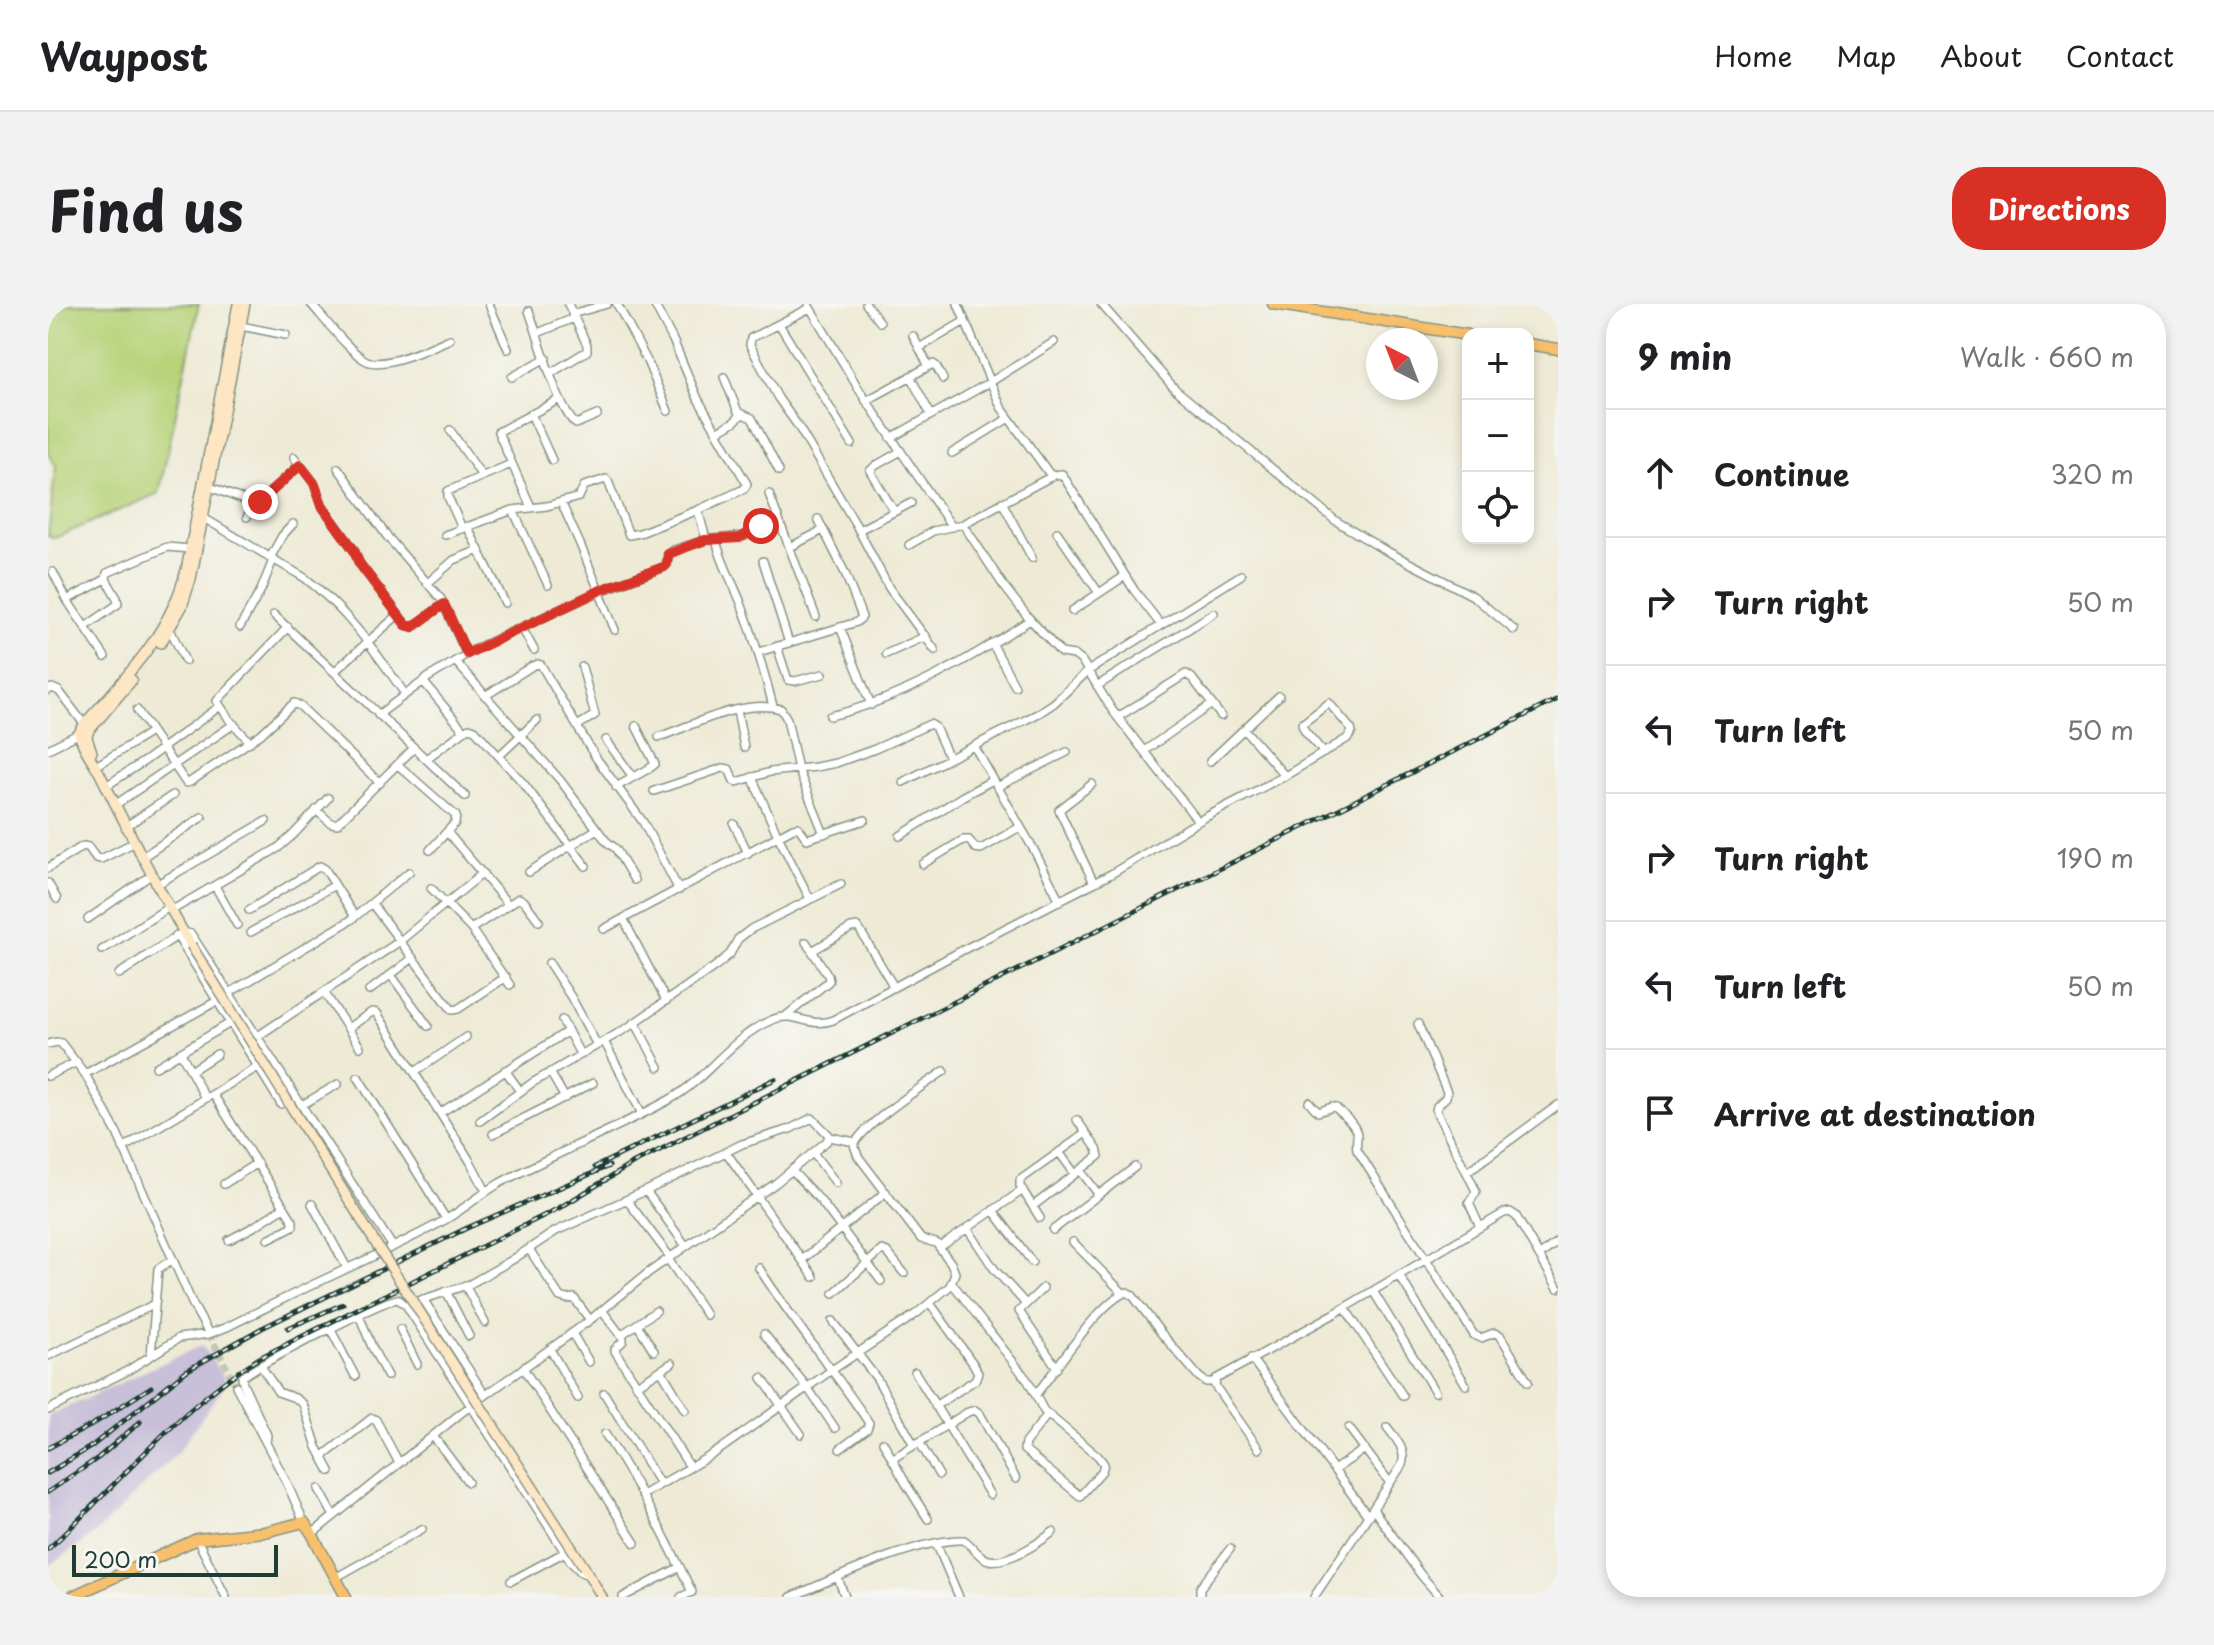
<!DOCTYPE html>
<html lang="en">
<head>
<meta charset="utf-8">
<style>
	:root { --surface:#fff; --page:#f2f2f2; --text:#202124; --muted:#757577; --line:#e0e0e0; --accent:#d93025 }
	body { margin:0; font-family:"Playpen Sans",sans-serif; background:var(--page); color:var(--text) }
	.controls { position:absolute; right:24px; top:24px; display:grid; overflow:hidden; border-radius:16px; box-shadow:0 4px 12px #0003 }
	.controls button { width:72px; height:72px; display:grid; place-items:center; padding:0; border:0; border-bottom:2px solid var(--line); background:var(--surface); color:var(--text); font:40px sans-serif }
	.compass { position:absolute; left:1318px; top:24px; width:72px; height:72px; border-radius:50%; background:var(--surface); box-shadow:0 4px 12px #0003; rotate:318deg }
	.scale { position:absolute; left:24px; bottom:20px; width:206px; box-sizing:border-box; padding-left:8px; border:4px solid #1f3d34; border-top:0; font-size:22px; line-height:28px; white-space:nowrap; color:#1f3d34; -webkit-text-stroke:6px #f6f6f2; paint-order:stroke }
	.stop { position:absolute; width:24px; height:24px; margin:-18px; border:6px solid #d93025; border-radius:50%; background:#fff }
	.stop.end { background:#d93025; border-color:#fff; box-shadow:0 2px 8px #0008 }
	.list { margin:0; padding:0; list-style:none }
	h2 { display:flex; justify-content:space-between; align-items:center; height:104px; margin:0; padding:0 32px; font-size:34px }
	h2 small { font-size:26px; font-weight:400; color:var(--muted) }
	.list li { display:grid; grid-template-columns:52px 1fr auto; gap:24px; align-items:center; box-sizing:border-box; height:128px; padding:0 32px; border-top:2px solid var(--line) }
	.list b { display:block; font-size:30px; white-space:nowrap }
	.list em { font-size:26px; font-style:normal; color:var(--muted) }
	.icon { flex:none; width:44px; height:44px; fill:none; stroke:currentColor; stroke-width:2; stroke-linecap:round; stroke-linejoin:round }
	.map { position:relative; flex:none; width:1510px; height:1293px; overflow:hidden; border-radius:32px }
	header { display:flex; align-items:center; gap:48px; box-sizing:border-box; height:112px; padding:0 40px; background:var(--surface); border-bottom:2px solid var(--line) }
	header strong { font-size:38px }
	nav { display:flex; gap:44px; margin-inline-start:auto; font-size:28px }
	.intro { display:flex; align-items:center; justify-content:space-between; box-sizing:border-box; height:192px; padding:0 48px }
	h1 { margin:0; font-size:56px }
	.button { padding:20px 36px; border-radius:32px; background:var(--accent); color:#fff; font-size:28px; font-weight:700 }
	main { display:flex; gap:48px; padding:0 48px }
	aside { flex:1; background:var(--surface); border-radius:32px; box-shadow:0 4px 12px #0003 }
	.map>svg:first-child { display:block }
	.industrial { fill:#c8bfd8 }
	.green { fill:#b6d176; stroke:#6a8755; stroke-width:2 }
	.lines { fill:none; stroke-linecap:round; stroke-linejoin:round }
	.street-tunnel { stroke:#c5c7b5; stroke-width:7; stroke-dasharray:7 3.5; stroke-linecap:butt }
	.street-casing { stroke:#869484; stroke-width:10 }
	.secondary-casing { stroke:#869484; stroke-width:12 }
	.primary-casing { stroke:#869484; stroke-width:13 }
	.street { stroke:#fff; stroke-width:7 }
	.secondary { stroke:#fce6c4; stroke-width:9 }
	.primary { stroke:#f7c06c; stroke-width:10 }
	.rail-casing { stroke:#1f3d34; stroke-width:5 }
	.rail { stroke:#f6f6f2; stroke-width:2; stroke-dasharray:6; stroke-linecap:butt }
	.secondary-bridge-casing { stroke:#869484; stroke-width:12; stroke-linecap:butt }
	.secondary-bridge { stroke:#fce6c4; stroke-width:9 }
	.route { stroke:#d93025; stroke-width:10 }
</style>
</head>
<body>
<header>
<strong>Waypost</strong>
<nav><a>Home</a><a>Map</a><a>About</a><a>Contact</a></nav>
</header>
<div class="intro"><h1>Find us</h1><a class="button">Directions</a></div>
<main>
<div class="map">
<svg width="1510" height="1293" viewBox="0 0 1510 1293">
	<rect width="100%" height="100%" fill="#f6f6f2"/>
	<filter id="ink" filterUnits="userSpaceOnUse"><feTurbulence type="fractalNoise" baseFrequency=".0125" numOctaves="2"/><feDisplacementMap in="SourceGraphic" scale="16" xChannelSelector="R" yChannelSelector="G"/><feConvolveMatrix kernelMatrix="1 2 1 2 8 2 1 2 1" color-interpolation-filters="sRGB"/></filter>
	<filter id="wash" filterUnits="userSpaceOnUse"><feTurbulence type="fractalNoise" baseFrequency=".006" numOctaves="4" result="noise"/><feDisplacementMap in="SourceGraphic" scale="32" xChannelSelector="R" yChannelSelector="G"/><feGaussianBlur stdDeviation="1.8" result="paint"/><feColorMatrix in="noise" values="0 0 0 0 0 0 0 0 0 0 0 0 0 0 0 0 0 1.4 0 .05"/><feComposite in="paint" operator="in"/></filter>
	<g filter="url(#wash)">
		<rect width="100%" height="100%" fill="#eeead5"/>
		<!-- industrial -->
		<path class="industrial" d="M154,1041L179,1078L130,1148L47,1230L0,1262V1112Z"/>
		<!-- green -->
		<path class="green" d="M0,0H151L111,189L7,234L0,231L8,162L0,149Z"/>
	</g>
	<g filter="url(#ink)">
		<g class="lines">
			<!-- street-tunnel -->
			<path class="street-tunnel" d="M161,1030L188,1082"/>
			<defs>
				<path id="street" d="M263,0C275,13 307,55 322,58C341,63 384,43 402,35
					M441,0L460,45
					M569,0L599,57L620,107
					M606,0L625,36L650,95L699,180L696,185L650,206
					M818,0L832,18
					M910,0L953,103L1003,172
					M1053,0L1127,85L1288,217L1333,244L1425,292L1466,326
					M761,2L812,87L904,223
					M762,4L703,34L702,41L730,94L750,122L808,221L841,284L887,346
					M481,7C491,33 509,105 528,120L549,111
					M524,10L559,0
					M731,20L804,140
					M193,22L238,31
					M490,29L526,14
					M865,32L880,61
					M871,44L917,17
					M503,69L539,47V41L520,0
					M862,72L883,111
					M464,73L498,54
					M676,73L690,108L704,114L731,167
					M818,97L885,60L888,62L895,75
					M483,110L504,156
					M402,126L434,172
					M669,128L686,118L693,111
					M843,134L944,77L1006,38
					M904,149L961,114
					M246,153L266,179L275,203L306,246L311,259L358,321L365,323L396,300
					M290,164L338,231L393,295L419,350
					M160,182L208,201
					M721,190L768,313
					M513,198L532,240L567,326
					M954,198L984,254
					M483,203L450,128L512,95
					M465,206L500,281
					M846,207L822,167L827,162L853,147
					M154,213L257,274C299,306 327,347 357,390
					M199,213L208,201L252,161
					M915,220L955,281L980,313L1013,349L1026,351L1034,357L1064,406L1150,517
					M419,222L457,299
					M414,224L400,193V187L463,160
					M811,226L863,199
					M1009,228L1051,289
					M397,231L465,206L499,202L531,193L536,182L558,175L560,177L581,231L592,229L650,206L658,235
					M668,235C672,257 685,278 693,299C706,333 716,367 725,402
					M861,241L885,227L915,220L1006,171L1014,170L1086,286L1113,321
					M742,243L775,226
					M222,254L234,232L245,220
					M715,257L741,339
					M5,268L19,296L57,353
					M381,278L406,256L431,246
					M19,296L58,275
					M1024,307L1077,272
					M226,311L417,492
					M37,323L70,300L69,294L58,275L59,269L119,243L142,245
					M192,323L213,286L225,256
					M792,323L823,401
					M474,324L486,346
					M122,325L137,357
					M944,339L967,382
					M729,342L740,376L747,377L775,370
					M711,348L809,318L814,313L797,269L770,215
					M838,350L878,332
					M407,357L512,476L558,537L568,545L586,576
					M287,367L350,311
					M375,377L416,427
					M1049,382L1166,309
					M0,386L4,384L11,387L36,420
					M437,392L484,362L490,360L493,361L546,451L595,518L631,586
					M89,406L138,479L142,478L213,430L246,399L252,402L332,479
					M689,406L696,443
					M330,411L381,373L429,344L552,287L616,263L619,260L620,250L626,246L657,236L697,232L730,212
					M782,412C854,395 920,356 982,316
					M1070,413L1138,370L1144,374L1173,412
					M529,422L547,411L534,363
					M1196,425L1237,472
					M611,433C645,421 697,394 733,405L739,415L750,465L776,530
					M558,436L585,473
					M202,438L181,415L169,397L240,323
					M926,442L986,546L1012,597
					M0,445L34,428
					M1096,447L1164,400
					M451,452L489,416
					M378,455L416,427L421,424L427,426L476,480L538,562
					M1162,457L1231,392
					M350,461L408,512L407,519L382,546
					M48,462L103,428
					M704,473L730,532L762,595
					M855,478L991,409L1006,399L1040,367L1193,271
					M1044,480L1011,506L1046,579
					M58,482L98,456L171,403
					M568,483L602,464L607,460L588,422
					M949,483L1019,448
					M606,487L675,464L681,465L686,477L689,478L722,468L768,463L788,459L827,445L882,420L887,423L901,454
					M67,501L186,420
					M268,506L283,519L289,520L366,444
					M686,520L700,549
					M77,523L125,491
					M399,528L460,600
					M852,532L915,492L945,476
					M93,554L154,513
					M875,560L915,536H921L927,544L933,545L972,523
					M0,564L35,542L40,543L48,554L53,555L85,539
					M481,568L549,525
					M0,579L9,595
					M108,581L218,517
					M167,582L189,621
					M383,584L423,625L462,681
					M324,600L404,706L410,705L458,673
					M201,606L272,562L277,565L307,613
					M123,607L230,544L245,531L280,494
					M40,615L103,571
					M576,616L618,697
					M423,625L471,594L476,597L491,617
					M556,625L745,524L750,523L759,535L817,516
					M203,628L287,581
					M129,632L233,800
					M54,646L121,603
					M764,647L803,624L810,623L846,683
					M501,659L523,693L549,741
					M71,670L135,628L143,630L345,943
					M343,671L380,722
					M321,687L365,654
					M276,688L312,743
					M181,689L303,616L361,568
					M738,712L781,677L780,671L758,638
					M514,716L532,750
					M587,718L611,763
					M1370,720L1399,788L1398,793L1389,802L1388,807L1427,885L1428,888L1421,899L1432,923
					M300,724L324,708L329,709L422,857L438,887
					M210,732L352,637L435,569
					M556,737L594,810
					M0,740L9,738L13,739L37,770L69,829L145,1001L161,1030
					M133,749L157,794
					M108,763L182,719
					M457,766L472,787
					M143,767L169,750
					M367,768L418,733
					M502,768L517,794
					M37,770L169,697
					M0,772L29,758
					M310,773L398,915
					M165,790L245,917V922L220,935
					M1261,798L1270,808L1284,803L1288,804C1295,811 1309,821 1309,832C1309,836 1308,841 1309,846L1426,1031L1433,1034L1446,1029L1452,1031L1480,1078
					M254,801L290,780
					M392,809L520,727
					M432,817L484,779L579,724L669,661L682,650L690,635L703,625L793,580
					M445,830L545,779
					M782,833L807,838
					M75,844L210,763
					M678,848L766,973
					M1011,848L1027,870
					M765,849L788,879
					M1032,866L1051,891
					M744,867L772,896L833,977
					M1419,868L1510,801
					M176,880L209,859
					M598,887L638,942
					M579,896L622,953
					M264,900L299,964
					M985,902L1051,852L1049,845L1029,816
					M945,906L984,958
					M992,914L972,882V876L1038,829
					M919,924L947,966L977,999
					M1005,926L1087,863
					M181,936L207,922L236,903
					M1025,938L1075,989
					M892,943L975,886
					M481,945L512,993L519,995L526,994L542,1016
					M1491,952L1510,937
					M620,955L658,1011
					M754,956L838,888
					M711,964C745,1018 786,1066 821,1119L819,1125L792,1145
					M1351,971L1418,1081
					M904,979L980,1077L996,1107L1050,1152L1056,1160L1054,1167L1032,1192L976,1146L977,1139L1000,1110
					M417,981L437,1019
					M995,984L971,1007L1009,1064
					M398,987L421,1032
					M1325,987L1387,1088
					M786,989L834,946L839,948L856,969
					M375,995L437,1091
					M882,999L926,1061L930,1069L927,1076L887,1102
					M1297,1004L1355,1092
					M554,1006L575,1034V1037L567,1045V1047L642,1163
					M311,1011L324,1043L339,1072
					M785,1017L829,1075L866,1141
					M589,1020L606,1047
					M352,1025L369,1060
					M283,1026L307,1072
					M524,1029L541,1058
					M716,1030L759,1083L787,1124
					M573,1031L608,1007
					M502,1045L530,1094
					M0,1052L107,1000
					M103,1052L110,965L125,955
					M1203,1054L1320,1212
					M213,1062L230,1088L247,1094L255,1100L269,1143L282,1167
					M475,1064L587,1239
					M613,1066L637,1106
					M867,1068L942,1191
					M714,1074L753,1130
					M589,1081L624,1059
					M188,1082L238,1177L256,1218
					M556,1089L612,1180
					M988,1090C1009,1066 1050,998 1079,988L1085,992L1113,1029L1151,1073L1158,1078H1166
					M0,1106L79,1067L131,1034L161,1030L179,1023C212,1007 244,990 277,975C317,956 358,938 397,916C416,905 433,890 452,879C508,849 566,826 621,796C661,774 682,733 726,715C747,707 762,725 785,716L913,647L1063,570L1156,514L1242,469L1300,434L1304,428L1303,425L1281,399L1254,420L1257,427L1276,449
					M1301,1124L1342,1179
					M557,1130C590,1180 618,1234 644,1288L633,1293
					M385,1132L420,1178
					M835,1138L857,1178L880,1215
					M871,1138L891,1171
					M218,1139L219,1131L195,1079L194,1073C210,1061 336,995 350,995L358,1001L524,1259L533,1268L540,1271
					M1211,1145L1167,1082L1168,1075L1286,1010L1456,909L1462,908L1468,912L1510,984
					M274,1153L324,1114L328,1116L351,1159
					M844,1155L920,1108L927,1106L932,1110L968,1175
					M1286,1166L1317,1145
					M271,1185L286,1212
					M594,1191L667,1149L781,1068L868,1010L902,982L907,969L903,959L888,939L873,935L810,852L806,841C816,820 875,782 896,767
					M1325,1205L1373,1271L1392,1293
					M264,1230L413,1109L542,1016L600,969L728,879L779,837L781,831L764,814L742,825L694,840L602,885L508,927L464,956L422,980L358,1001
					M149,1235L178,1293
					M888,1239L911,1293
					M287,1274L374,1225
					M790,1274L797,1293
					M463,1277L517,1248
					M575,1293L632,1263
					M743,1293C787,1275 870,1234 916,1236C924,1241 931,1254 941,1256C959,1260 991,1239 1005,1228
					M1152,1293V1284L1182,1245
					M1266,1293L1354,1161C1359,1146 1348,1135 1339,1123"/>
				<path id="secondary" d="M113,339L134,303L143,275L197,0
					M44,448L39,434L40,428L84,376
					M143,641C110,585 82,530 53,472C46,457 34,445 31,429L38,418C80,371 122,329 138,266L190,0
					M536,1263L554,1293"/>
				<path id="primary" d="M1225,0L1420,31
					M1480,40L1510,45
					M23,1293L149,1235L217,1228L256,1218L264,1230L298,1293"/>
			</defs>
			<!-- street casing -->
			<use href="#street" class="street-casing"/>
			<!-- secondary casing -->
			<use href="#secondary" class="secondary-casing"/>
			<!-- primary casing -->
			<use href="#primary" class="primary-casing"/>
			<!-- street -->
			<use href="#street" class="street"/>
			<!-- secondary -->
			<use href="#secondary" class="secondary"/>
			<!-- primary -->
			<use href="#primary" class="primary"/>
			<defs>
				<path id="rail" d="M547,863L727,775
					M240,1024L295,1000
					M0,1144L44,1121L103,1083
					M0,1169L44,1142L138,1067L214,1024L419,924L561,862
					M0,1188L50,1154L92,1118
					M0,1245C70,1181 129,1105 211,1054L511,904L584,860L657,823L1510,395"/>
			</defs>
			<!-- rail casing -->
			<use href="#rail" class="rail-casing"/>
			<!-- rail -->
			<use href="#rail" class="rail"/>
			<defs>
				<path id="secondary-bridge" d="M143,641L330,943L536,1263"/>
			</defs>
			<!-- secondary-bridge casing -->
			<use href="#secondary-bridge" class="secondary-bridge-casing"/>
			<!-- secondary-bridge -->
			<use href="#secondary-bridge" class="secondary-bridge"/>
		</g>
	</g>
	<g class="lines" filter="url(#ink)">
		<!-- route -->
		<path class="route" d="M212,198L252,161L266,179L275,203L306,246L311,259L358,321L365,323L396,300L419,350L555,285L616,263L619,260L620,250L657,236L691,234L713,222"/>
	</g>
</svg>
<div class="controls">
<button>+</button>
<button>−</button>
<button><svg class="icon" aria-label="locate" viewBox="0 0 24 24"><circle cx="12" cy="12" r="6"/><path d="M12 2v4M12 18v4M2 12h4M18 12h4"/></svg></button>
</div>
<svg class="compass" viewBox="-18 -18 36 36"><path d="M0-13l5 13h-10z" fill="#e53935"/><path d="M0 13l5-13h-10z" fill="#757577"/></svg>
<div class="scale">200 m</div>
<div class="stop" style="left:713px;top:222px"></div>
<div class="stop end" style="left:212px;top:198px"></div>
</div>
<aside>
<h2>9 min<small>Walk · 660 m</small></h2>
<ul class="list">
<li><svg class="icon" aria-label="ahead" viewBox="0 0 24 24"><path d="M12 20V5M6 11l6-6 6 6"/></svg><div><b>Continue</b></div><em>320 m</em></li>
<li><svg class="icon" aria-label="right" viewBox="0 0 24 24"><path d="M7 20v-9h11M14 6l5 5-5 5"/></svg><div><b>Turn right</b></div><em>50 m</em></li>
<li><svg class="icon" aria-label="left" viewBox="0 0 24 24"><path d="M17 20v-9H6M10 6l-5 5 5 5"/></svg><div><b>Turn left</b></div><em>50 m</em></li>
<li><svg class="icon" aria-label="right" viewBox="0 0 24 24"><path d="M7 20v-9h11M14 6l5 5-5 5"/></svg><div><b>Turn right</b></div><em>190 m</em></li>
<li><svg class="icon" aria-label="left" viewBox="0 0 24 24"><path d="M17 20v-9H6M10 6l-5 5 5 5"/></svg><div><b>Turn left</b></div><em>50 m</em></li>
<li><svg class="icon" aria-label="arrive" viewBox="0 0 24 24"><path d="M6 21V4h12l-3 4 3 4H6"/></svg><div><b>Arrive at destination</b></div></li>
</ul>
</aside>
</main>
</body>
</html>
